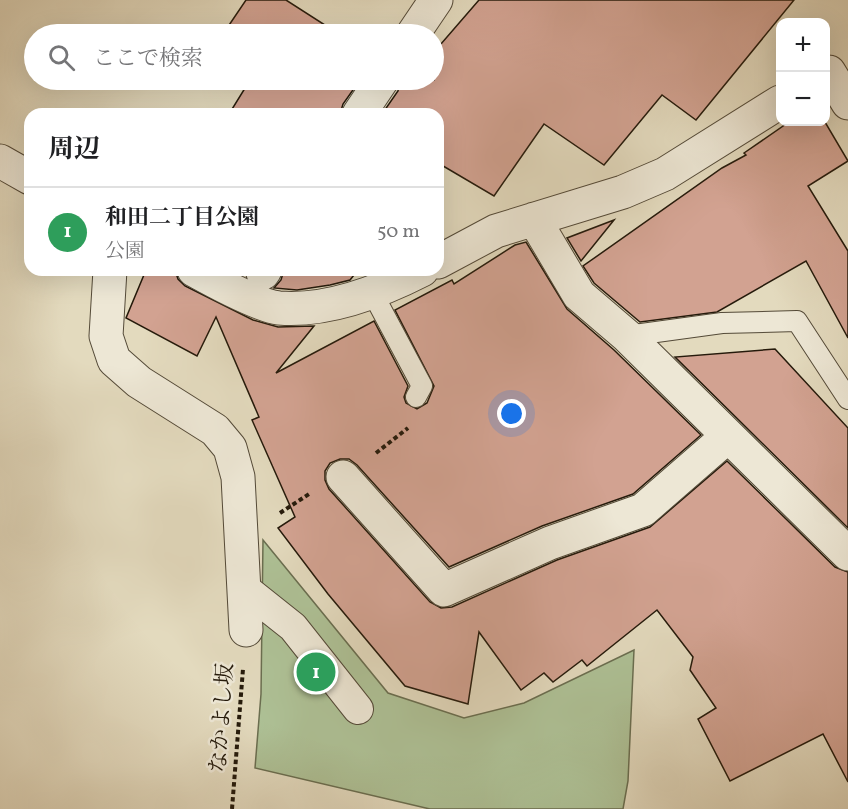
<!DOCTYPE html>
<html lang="ja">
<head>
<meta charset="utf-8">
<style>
	:root { --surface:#fff; --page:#f6f6f6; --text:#202124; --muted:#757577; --line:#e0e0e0; --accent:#ea580c }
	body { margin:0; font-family:Vollkorn,"Noto Serif JP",serif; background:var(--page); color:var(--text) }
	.controls { position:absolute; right:18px; top:18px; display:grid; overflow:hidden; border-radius:12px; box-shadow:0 6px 24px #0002 }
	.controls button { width:54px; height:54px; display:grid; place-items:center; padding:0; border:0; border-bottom:2px solid var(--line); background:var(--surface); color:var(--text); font:30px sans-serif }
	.you { position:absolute; left:512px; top:414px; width:21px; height:21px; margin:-15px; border:4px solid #fff; border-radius:50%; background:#1a73e8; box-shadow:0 0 0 9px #1a73e833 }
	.badge { display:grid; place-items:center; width:39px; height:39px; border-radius:50%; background:var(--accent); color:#fff; font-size:20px; font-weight:700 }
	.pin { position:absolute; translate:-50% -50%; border:3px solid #fff; box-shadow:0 2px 6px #0006 }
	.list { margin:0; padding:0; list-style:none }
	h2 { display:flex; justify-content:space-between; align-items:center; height:78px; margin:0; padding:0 24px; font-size:26px }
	h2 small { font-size:20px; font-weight:400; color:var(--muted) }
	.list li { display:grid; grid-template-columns:39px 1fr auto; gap:18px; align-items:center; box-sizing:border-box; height:90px; padding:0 24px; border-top:2px solid var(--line) }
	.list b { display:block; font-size:22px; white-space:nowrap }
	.list p { margin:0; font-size:20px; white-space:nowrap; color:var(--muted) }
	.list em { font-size:20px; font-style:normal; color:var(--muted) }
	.icon { flex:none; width:33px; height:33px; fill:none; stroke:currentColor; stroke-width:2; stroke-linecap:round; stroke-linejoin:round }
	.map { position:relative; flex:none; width:848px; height:809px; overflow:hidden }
	.search { position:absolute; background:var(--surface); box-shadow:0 6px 24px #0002; left:24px; top:24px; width:420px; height:66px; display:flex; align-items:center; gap:15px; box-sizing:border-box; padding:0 21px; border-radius:33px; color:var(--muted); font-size:22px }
	.panel { position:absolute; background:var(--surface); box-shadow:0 6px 24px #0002; left:24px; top:108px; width:420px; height:168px; border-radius:18px }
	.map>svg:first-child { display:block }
	.green { fill:#aec196; stroke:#6a6e50; stroke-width:1.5 }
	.building { fill:#d2a291; stroke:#251a0b; stroke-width:1.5 }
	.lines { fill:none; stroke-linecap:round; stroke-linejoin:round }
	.service-casing { stroke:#544a38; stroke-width:22 }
	.pedestrian-casing { stroke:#544a38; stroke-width:32 }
	.minor-casing { stroke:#544a38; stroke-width:35 }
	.path { stroke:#251a0b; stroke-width:4; stroke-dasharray:4.5 3; stroke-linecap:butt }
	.service { stroke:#ede7d5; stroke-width:20 }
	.pedestrian { stroke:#ede7d5; stroke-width:30 }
	.minor { stroke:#ede7d5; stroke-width:33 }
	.labels { text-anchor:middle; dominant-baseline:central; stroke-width:5; stroke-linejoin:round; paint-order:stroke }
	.street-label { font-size:22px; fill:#251a0b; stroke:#ede7d5 }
</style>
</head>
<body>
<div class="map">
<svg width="848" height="809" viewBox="0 0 848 809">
	<rect width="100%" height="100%" fill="#e3dabe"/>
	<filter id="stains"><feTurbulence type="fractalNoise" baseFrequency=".00333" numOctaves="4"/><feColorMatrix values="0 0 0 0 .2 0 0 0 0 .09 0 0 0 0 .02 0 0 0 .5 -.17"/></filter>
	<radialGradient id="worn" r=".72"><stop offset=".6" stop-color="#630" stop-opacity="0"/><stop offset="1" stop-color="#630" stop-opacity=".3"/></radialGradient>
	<!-- green -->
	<path class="green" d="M263,540L388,693L464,718L524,703L634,650L628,781L623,809H430L255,768L261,694Z"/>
	<!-- building -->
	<path class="building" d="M246,0H286L339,34H223Z
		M479,0H794L696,120L662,95L604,165L544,124L494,196L438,163V114H382L398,91L400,80H434V52Z
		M250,80H360L343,104L340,114H229Z
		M789,122H825L848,161L808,186L848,251V338L806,261L717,312L640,322L594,283L583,266L722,168L746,155L744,153Z
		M614,220L581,261L567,238Z
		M526,242L567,309L614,350L701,435L633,494L542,526L449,567L357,465L349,459H340L330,463L325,471V480L329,489L430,602L441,608L452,607L557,560L650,527L727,461L835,567L848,572V782L823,734L730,781L698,719L716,708L690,670L693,657L657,610L587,666L582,660L553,682L544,673L521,690L479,632L468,704L405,686L328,594L278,528L295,517L252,420L259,417L216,317L197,356L126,318L146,270H175L178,279L185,286L253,320L278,327L314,326L276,373L374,321L408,386L404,397L406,403L417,409L427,403L434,386L395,310L452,280L454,284L515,245Z
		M284,270H358L350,280L330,285L297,290L274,288L281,280Z
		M775,349L848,428V528L675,357Z"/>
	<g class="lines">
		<defs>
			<path id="service" d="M372,292L422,386L416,397
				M627,336L722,323L797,321L848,399"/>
			<path id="pedestrian" d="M244,588L293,627L358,709"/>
			<path id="minor" d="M413,34L436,0
				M829,72L848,103
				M359,114L382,80
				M0,161L30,178
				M534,219L579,295L627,336L848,554
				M438,262L496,231L623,192L665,174L780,102
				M110,270L106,336L114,360L139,382L215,430L230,448L238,477L246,630
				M194,270C212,280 260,306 279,308C328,312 379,292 422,270
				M263,273L265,270
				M343,477L444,590L550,543L643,510L728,436"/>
		</defs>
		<!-- service casing -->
		<use href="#service" class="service-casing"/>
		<!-- pedestrian casing -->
		<use href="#pedestrian" class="pedestrian-casing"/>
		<!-- minor casing -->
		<use href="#minor" class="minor-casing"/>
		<!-- path -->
		<path class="path" d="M376,453L408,428
			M280,513L309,494
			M232,809L243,669"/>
		<!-- service -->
		<use href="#service" class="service"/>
		<!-- pedestrian -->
		<use href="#pedestrian" class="pedestrian"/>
		<!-- minor -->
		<use href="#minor" class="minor"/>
	</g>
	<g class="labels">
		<!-- street labels -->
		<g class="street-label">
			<text transform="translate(223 718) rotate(-86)">なかよし坂</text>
		</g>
	</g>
	<rect width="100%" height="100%" filter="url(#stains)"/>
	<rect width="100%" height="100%" fill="url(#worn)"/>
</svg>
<div class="controls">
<button>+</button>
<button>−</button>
</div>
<div class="you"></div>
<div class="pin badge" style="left:316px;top:672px;background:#2e9e5b">1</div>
<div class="search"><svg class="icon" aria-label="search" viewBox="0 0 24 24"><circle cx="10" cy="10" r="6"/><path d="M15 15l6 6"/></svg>ここで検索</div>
<section class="panel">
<h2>周辺<small></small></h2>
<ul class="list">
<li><span class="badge" style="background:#2e9e5b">1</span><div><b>和田二丁目公園</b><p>公園</p></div><em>50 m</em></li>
</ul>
</section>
</div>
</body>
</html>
